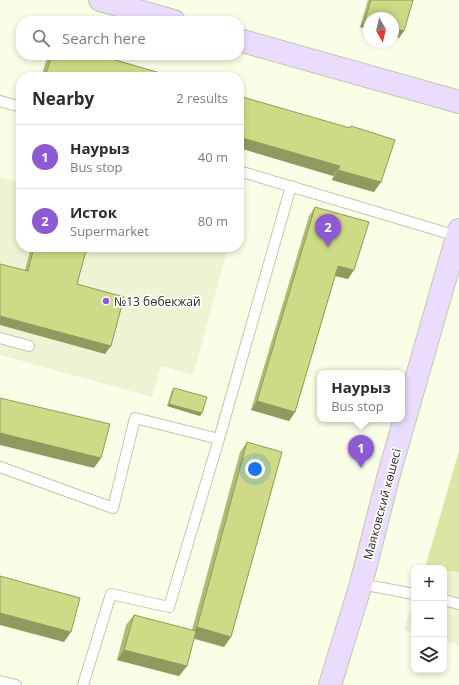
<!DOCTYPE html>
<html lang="en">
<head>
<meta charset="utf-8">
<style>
	:root { --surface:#fff; --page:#f2f2f3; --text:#2b2b33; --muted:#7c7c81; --line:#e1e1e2; --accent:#8d5ad3 }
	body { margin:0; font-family:"Open Sans",sans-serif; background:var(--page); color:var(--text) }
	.controls { position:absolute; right:12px; bottom:12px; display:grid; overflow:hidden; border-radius:8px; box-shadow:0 2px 6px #0003 }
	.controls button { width:36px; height:36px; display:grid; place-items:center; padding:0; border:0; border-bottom:1px solid var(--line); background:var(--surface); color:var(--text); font:20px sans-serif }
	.compass { position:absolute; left:363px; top:12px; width:36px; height:36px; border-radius:50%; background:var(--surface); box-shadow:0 2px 6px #0003; rotate:172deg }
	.you { position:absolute; left:255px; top:469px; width:14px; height:14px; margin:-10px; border:3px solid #fff; border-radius:50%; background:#1a73e8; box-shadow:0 0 0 6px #1a73e833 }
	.badge { display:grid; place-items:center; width:26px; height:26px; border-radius:50%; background:var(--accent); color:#fff; font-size:13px; font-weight:700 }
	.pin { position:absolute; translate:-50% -33px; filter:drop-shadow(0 1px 2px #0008) }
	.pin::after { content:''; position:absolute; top:21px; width:14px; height:12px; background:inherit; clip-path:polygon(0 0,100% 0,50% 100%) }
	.popup { position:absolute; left:317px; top:370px; width:88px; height:52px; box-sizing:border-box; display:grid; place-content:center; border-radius:8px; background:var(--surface); filter:drop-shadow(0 1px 3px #0005); font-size:13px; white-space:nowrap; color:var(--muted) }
	.popup b { font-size:15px; color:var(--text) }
	.popup::after { content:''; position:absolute; left:50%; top:100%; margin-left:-8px; border:8px solid transparent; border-top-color:var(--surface) }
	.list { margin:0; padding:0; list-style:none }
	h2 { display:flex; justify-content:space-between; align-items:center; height:52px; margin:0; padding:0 16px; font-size:17px }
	h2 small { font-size:13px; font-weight:400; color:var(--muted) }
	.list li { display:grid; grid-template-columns:26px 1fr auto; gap:12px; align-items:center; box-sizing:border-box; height:64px; padding:0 16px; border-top:1px solid var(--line) }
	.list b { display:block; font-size:15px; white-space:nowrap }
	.list p { margin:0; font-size:13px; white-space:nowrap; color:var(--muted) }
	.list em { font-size:13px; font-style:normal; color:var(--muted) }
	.icon { flex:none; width:22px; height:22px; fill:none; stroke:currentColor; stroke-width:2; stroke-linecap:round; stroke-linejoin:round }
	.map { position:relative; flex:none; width:459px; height:685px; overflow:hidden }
	.search { position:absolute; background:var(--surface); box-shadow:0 2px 6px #0003; left:16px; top:16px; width:228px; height:44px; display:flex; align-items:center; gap:10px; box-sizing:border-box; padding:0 14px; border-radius:16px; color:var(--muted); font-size:15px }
	.panel { position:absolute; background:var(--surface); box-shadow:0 2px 6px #0003; left:16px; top:72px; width:228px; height:180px; border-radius:16px }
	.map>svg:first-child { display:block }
	.built { fill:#eef3d4 }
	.green { fill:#dce5a3 }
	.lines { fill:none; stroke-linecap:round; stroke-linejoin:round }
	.lane-casing { stroke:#c3c7b0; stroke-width:12 }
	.secondary-casing { stroke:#c3c7b0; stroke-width:24 }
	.lane { stroke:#fff; stroke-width:10 }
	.secondary { stroke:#e9dcfd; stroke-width:22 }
	.wall { fill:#b2bb73 }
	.shaded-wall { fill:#91995e }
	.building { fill:#cfda86; stroke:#91995e }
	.poi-dot { fill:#8d5ad3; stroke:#fff; stroke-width:1.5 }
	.labels { text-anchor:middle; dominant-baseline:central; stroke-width:3.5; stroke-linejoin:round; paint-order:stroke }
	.poi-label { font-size:12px; fill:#292a21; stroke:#fff; text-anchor:start }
	.street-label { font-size:12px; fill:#292a21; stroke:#fff }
</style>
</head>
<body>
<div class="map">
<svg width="459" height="685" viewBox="0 0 459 685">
	<rect width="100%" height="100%" fill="#fafee6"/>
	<!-- built -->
	<path class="built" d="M0,177L21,183V247H228L193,375L161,366L152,397L0,355Z
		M459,451V645L444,641V568H425Z
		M414,601V632L404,630Z"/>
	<!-- green -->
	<path class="green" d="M459,451V572L444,570V568H425Z"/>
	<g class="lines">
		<defs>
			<path id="lane" d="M0,101L21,107
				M239,171L457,236
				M0,338L29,346
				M219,439L291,186
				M0,467L113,508L135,418L219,439L169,607L111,594L83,685
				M361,584L414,594
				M444,600L459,604
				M0,681L16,685"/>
			<path id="secondary" d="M100,0L174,21
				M239,40L459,102
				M330,685L361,584L389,474L459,230"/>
		</defs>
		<!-- lane casing -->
		<use href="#lane" class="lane-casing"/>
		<!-- secondary casing -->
		<use href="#secondary" class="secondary-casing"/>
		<!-- lane -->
		<use href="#lane" class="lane"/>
		<!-- secondary -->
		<use href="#secondary" class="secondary"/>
	</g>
	<!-- wall -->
	<path class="wall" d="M368,0H413L399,38L360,27Z
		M48,55H98L174,77H41Z
		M351,126L374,192L332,180L349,128Z
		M315,207L348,279L335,276L295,412L289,421L251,410L309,216Z
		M31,247H87L77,284L105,354L25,270Z
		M174,388L202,413L200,416L167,406L172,390Z
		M247,442L224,647L194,639L187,666L179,676L117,660L126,625L134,615L192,630L240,452Z"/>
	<!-- shaded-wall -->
	<path class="shaded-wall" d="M365,20L369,21V29L360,27Z
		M393,28L404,31L399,38L393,36Z
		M239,137L340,166L333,176L239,148Z
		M338,170L381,182L374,192L332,180Z
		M338,266L354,270L348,279L332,275Z
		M0,316L111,346L105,354L0,325Z
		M257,401L295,412L289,421L251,410Z
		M169,404L202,413L200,416L167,406Z
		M0,433L101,458L94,468L0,445Z
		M0,613L71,632L64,642L0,625Z
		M197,627L231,637L224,647L190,637Z
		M124,650L187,666L179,676L117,660Z"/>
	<!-- building -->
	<path class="building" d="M371,0H413L404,31L393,28V18H369V21L365,20Z
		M52,55H98L174,77H45Z
		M239,96L350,128L351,126L395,140L381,182L338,170L340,166L239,137Z
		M315,207L369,222L354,270L338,266L295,412L257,401Z
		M34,247H87L77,284L124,297L111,346L0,316V264L28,271Z
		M174,388L207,397L202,413L169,404Z
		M0,398L110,424L101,458L0,433Z
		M247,442L282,452L231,637L197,627Z
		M0,576L80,598L71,632L0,613Z
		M134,615L196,631L187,666L124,650Z"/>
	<!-- markers -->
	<circle class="poi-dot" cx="106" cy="301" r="4"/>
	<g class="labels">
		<!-- poi labels -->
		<g class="poi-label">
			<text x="114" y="301">№13 бөбекжай</text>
		</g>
		<!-- street labels -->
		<g class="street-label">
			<text transform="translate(382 504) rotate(-75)">Маяковский көшесі</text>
		</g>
	</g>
</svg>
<div class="controls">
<button>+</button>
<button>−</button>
<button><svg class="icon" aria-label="layers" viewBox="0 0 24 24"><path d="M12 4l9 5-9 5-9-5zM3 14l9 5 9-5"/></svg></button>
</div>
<svg class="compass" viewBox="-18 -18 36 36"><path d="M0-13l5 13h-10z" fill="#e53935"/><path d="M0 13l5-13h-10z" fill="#7c7c81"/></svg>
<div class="you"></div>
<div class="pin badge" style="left:361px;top:468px">1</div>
<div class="popup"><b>Наурыз</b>Bus stop</div>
<div class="pin badge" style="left:328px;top:247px">2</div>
<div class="search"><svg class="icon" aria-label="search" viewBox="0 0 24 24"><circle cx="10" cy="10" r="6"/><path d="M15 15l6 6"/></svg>Search here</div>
<section class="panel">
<h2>Nearby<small>2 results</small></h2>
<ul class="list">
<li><span class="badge">1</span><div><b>Наурыз</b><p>Bus stop</p></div><em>40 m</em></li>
<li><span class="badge">2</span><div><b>Исток</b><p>Supermarket</p></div><em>80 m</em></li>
</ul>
</section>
</div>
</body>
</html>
